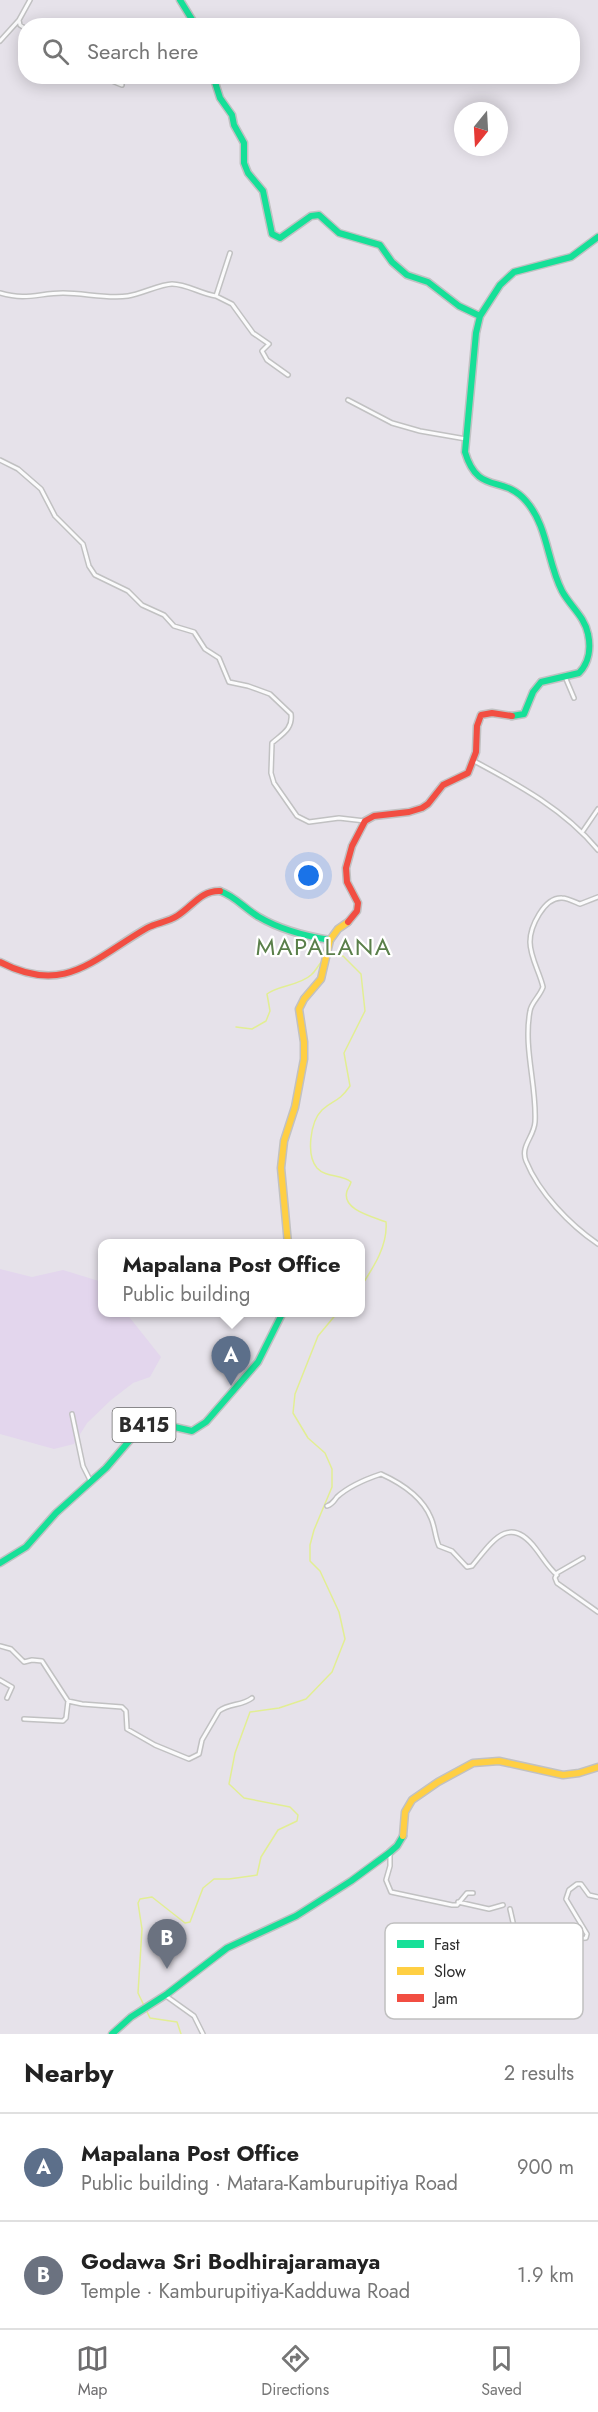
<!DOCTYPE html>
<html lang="en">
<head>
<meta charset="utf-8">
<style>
	:root { --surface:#fff; --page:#f2f2f2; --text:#222; --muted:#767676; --line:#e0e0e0; --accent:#6d6c6e }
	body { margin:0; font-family:Jost,sans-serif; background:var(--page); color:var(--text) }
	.compass { position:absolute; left:454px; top:102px; width:54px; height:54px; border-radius:50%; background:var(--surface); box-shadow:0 3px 15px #0003; rotate:198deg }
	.you { position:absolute; left:309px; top:876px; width:21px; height:21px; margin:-15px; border:4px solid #fff; border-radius:50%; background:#1a73e8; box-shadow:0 0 0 9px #1a73e833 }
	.badge { display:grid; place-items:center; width:39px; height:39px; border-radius:50%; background:var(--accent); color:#fff; font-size:20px; font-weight:700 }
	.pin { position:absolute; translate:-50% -50px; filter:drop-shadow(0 2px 3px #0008) }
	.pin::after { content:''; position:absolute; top:32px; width:21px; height:18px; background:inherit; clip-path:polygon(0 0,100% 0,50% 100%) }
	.popup { position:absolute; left:98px; top:1239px; width:267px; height:78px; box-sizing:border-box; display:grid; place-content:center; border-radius:12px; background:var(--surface); filter:drop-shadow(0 2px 4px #0005); font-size:20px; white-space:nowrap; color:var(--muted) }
	.popup b { font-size:22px; color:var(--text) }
	.popup::after { content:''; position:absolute; left:50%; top:100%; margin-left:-12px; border:12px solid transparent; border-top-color:var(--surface) }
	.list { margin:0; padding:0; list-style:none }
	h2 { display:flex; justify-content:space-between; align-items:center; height:78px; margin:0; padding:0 24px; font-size:26px }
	h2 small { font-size:20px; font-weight:400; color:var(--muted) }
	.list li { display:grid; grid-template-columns:39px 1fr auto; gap:18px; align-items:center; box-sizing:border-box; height:108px; padding:0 24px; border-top:2px solid var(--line) }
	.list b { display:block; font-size:22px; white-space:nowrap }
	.list p { margin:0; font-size:20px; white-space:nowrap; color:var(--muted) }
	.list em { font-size:20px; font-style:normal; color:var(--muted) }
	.icon { flex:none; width:33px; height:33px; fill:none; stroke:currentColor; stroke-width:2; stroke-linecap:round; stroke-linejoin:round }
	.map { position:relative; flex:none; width:598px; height:2034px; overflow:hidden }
	.search { position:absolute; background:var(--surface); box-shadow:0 3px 15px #0003; left:18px; right:18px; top:18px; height:66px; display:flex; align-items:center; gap:15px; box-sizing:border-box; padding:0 21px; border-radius:24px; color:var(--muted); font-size:22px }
	.sheet { height:294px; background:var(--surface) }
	nav { display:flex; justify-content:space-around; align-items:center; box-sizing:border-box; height:84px; border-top:2px solid var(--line); background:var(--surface); font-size:16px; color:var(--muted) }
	nav a { display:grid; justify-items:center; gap:3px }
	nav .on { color:var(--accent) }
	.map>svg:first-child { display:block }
	.education { fill:#e3d6ed }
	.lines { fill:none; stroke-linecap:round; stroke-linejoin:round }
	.stream { stroke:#e2ee93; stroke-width:1.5 }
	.street-casing { stroke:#c1c1c2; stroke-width:6 }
	.fast-casing { stroke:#c1c1c2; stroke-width:9 }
	.slow-casing { stroke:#c1c1c2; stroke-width:9 }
	.jam-casing { stroke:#c1c1c2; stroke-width:9 }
	.street { stroke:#fbfbfc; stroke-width:3 }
	.fast { stroke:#16e098; stroke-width:6 }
	.slow { stroke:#ffcf43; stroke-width:6 }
	.jam { stroke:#f24e42; stroke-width:6 }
	.labels { text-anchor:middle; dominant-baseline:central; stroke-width:4.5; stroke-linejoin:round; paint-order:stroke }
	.shield { fill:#fff; stroke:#6b6b6b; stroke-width:1.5 }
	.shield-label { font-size:20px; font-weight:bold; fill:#2c2c2c }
	.quarter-label { font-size:24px; letter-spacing:1.5px; fill:#5a7f4a; stroke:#fff }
	.key { fill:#fff; stroke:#c0c0c0; stroke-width:1.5 }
	.key-label { font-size:16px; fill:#2c2c2c }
</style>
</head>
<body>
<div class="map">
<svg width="598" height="2034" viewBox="0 0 598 2034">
	<rect width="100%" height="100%" fill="#e6e2ea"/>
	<!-- education -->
	<path class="education" d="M0,1269L32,1277L63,1270L102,1282V1312L126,1313L161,1357L150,1377L133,1383L111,1400L87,1423L74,1444L54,1449L0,1434Z"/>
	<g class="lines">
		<!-- stream -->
		<path class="stream" d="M329,956H343L361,974L365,1011L344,1053L350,1086C338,1103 334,1099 322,1110C310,1122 306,1155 317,1168C326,1178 342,1174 351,1182C350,1186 348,1188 347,1191C341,1210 374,1217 386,1222C388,1246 373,1268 360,1288
			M236,1027L252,1029L266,1021L270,1011L267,994C278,985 299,986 311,975C316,971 318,965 323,960
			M181,2034L177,2022L150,2018L138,1993L142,1929L138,1903L140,1899L152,1897L185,1923L190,1922L203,1888L214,1879H229L257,1875L261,1857L278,1830L297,1821L298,1815L290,1807L244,1798L229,1784L235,1753L250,1712L279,1708L306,1699L332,1672L345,1639L339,1612L320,1571L310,1561V1545L314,1530L332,1487V1469L325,1453L308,1438L293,1413L295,1394L318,1336L338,1312"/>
		<defs>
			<path id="street" d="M26,29L20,25L19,20L30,0
				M0,41L19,20
				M100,76L122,85
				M0,293C27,301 39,293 63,293C85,293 106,299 128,296C141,294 161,284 172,284C187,284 201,294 216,296L230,253
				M216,296L232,304L253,333L269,344L262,351L267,360L288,375
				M348,400L392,423L420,431L466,439
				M0,460L18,469L41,489L55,516L83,544L89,566L95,575L128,591L142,605L164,615L174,626L194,632L205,649L219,658L229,682L248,686L270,694L291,714C293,729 282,734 272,743L271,773L274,783L297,816L309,822L339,818L365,821
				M566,679L574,698
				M474,761C519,785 565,810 598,850
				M583,831L598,809
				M598,897L580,904C575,902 567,898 562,898C544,897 530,927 530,942C530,957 540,973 543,987C540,996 531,1003 530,1011C523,1048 537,1086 535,1122C534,1137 520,1146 526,1161C539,1193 570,1225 598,1244
				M72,1414L83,1466L91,1482
				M327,1506C333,1504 333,1502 337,1497C349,1486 366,1479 381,1474C401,1483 422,1496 431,1518C435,1527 435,1537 439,1546L452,1551L467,1567L472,1566C492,1542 509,1513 536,1549C543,1558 548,1567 557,1575
				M583,1558L557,1573L555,1578L557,1583L598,1612
				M0,1646L11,1649L24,1662L32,1660L42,1661L68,1701L82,1704L122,1707L126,1711L127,1729L155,1745L189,1759L199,1754L202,1740L219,1711C229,1703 242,1706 252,1698
				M0,1680L12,1687L7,1698
				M24,1719L63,1721L66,1718L68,1701
				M390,1852V1866L386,1880L391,1892L452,1905H457L467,1893H473
				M458,1902L489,1909L503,1905
				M510,1909L515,1931L522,1941L539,1940L562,1952L568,1947L573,1939L586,1938L587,1934L566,1899L569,1890L577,1884H581L589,1895L598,1897
				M166,1996L194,2016L203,2034"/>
			<path id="fast" d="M180,0L196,26
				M213,76L220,98L232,115L234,125L244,143V163L248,173L263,191L272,234L280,238L311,216L319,215L339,233L380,245L392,262L407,275L428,282L459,306L480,316
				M512,716L524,714L533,692L541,682L579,673C589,663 591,648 588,634C585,617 570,606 562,591C547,562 548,526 526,501C503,474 478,496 465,452L476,333L480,316L500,285L514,272L571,257L598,237
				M220,891C235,896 245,909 259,917C281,930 305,936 330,940
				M0,1563L26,1547L56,1513L106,1468L142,1426L157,1423L192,1431L206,1422L258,1362L283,1312
				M112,2034L131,2017L167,1994L227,1948L296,1916L351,1881L389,1853L397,1846L403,1836"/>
			<path id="slow" d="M288,1244L281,1168L284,1141L295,1107L304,1059V1042L299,1009L304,999L321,979L330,940L338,929L348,922
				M403,1836L405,1812L412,1800L438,1782L473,1763L499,1761L563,1775L579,1773L598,1767"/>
			<path id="jam" d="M348,922L357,911L358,903L347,882L346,868L352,846L365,821L374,816L409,812L422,808L428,804L443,785L468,773L476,752L477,726L481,715L492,713L512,716
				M0,962C65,996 93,959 147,928C156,923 168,922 177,916C192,907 201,890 220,891"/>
		</defs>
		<!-- street casing -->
		<use href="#street" class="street-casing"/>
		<!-- fast casing -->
		<use href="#fast" class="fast-casing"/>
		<!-- slow casing -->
		<use href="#slow" class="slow-casing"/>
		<!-- jam casing -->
		<use href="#jam" class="jam-casing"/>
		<!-- street -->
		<use href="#street" class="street"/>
		<!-- fast -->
		<use href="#fast" class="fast"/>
		<!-- slow -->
		<use href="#slow" class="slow"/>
		<!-- jam -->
		<use href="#jam" class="jam"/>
	</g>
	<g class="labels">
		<!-- shield labels -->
		<rect class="shield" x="112.5" y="1408" width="63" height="34" rx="4.5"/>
		<g class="shield-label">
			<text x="144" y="1425">B415</text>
		</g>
		<!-- quarter labels -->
		<g class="quarter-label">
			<text x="324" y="946">MAPALANA</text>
		</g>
	</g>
	<!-- legend -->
	<rect x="385" y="1923" width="198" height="96" rx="9" class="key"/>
	<rect x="397" y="1940" width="27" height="8" fill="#16e098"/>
	<rect x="397" y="1967" width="27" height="8" fill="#ffcf43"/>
	<rect x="397" y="1994" width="27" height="8" fill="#f24e42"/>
	<g class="key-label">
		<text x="434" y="1950">Fast</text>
		<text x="434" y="1977">Slow</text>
		<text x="434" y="2004">Jam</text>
	</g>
</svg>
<svg class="compass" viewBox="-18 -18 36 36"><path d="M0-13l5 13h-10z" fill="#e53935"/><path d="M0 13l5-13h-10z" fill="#767676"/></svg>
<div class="you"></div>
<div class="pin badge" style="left:231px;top:1386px;background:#5c6f8a">A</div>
<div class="popup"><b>Mapalana Post Office</b>Public building</div>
<div class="pin badge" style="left:167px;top:1969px;background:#6b7280">B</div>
<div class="search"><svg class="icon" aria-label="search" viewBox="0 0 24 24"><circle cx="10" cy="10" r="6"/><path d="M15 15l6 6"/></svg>Search here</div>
</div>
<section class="sheet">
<h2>Nearby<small>2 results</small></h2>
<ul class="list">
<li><span class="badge" style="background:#5c6f8a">A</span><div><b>Mapalana Post Office</b><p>Public building · Matara-Kamburupitiya Road</p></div><em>900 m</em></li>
<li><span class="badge" style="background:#6b7280">B</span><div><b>Godawa Sri Bodhirajaramaya</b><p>Temple · Kamburupitiya-Kadduwa Road</p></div><em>1.9 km</em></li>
</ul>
</section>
<nav>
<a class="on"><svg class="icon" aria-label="map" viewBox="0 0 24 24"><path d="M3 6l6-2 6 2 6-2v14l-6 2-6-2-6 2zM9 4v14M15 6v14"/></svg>Map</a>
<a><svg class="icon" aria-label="directions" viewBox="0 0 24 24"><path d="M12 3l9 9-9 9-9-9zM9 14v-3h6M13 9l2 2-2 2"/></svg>Directions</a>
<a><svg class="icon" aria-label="saved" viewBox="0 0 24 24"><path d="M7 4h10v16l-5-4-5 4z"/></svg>Saved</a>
</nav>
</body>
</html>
